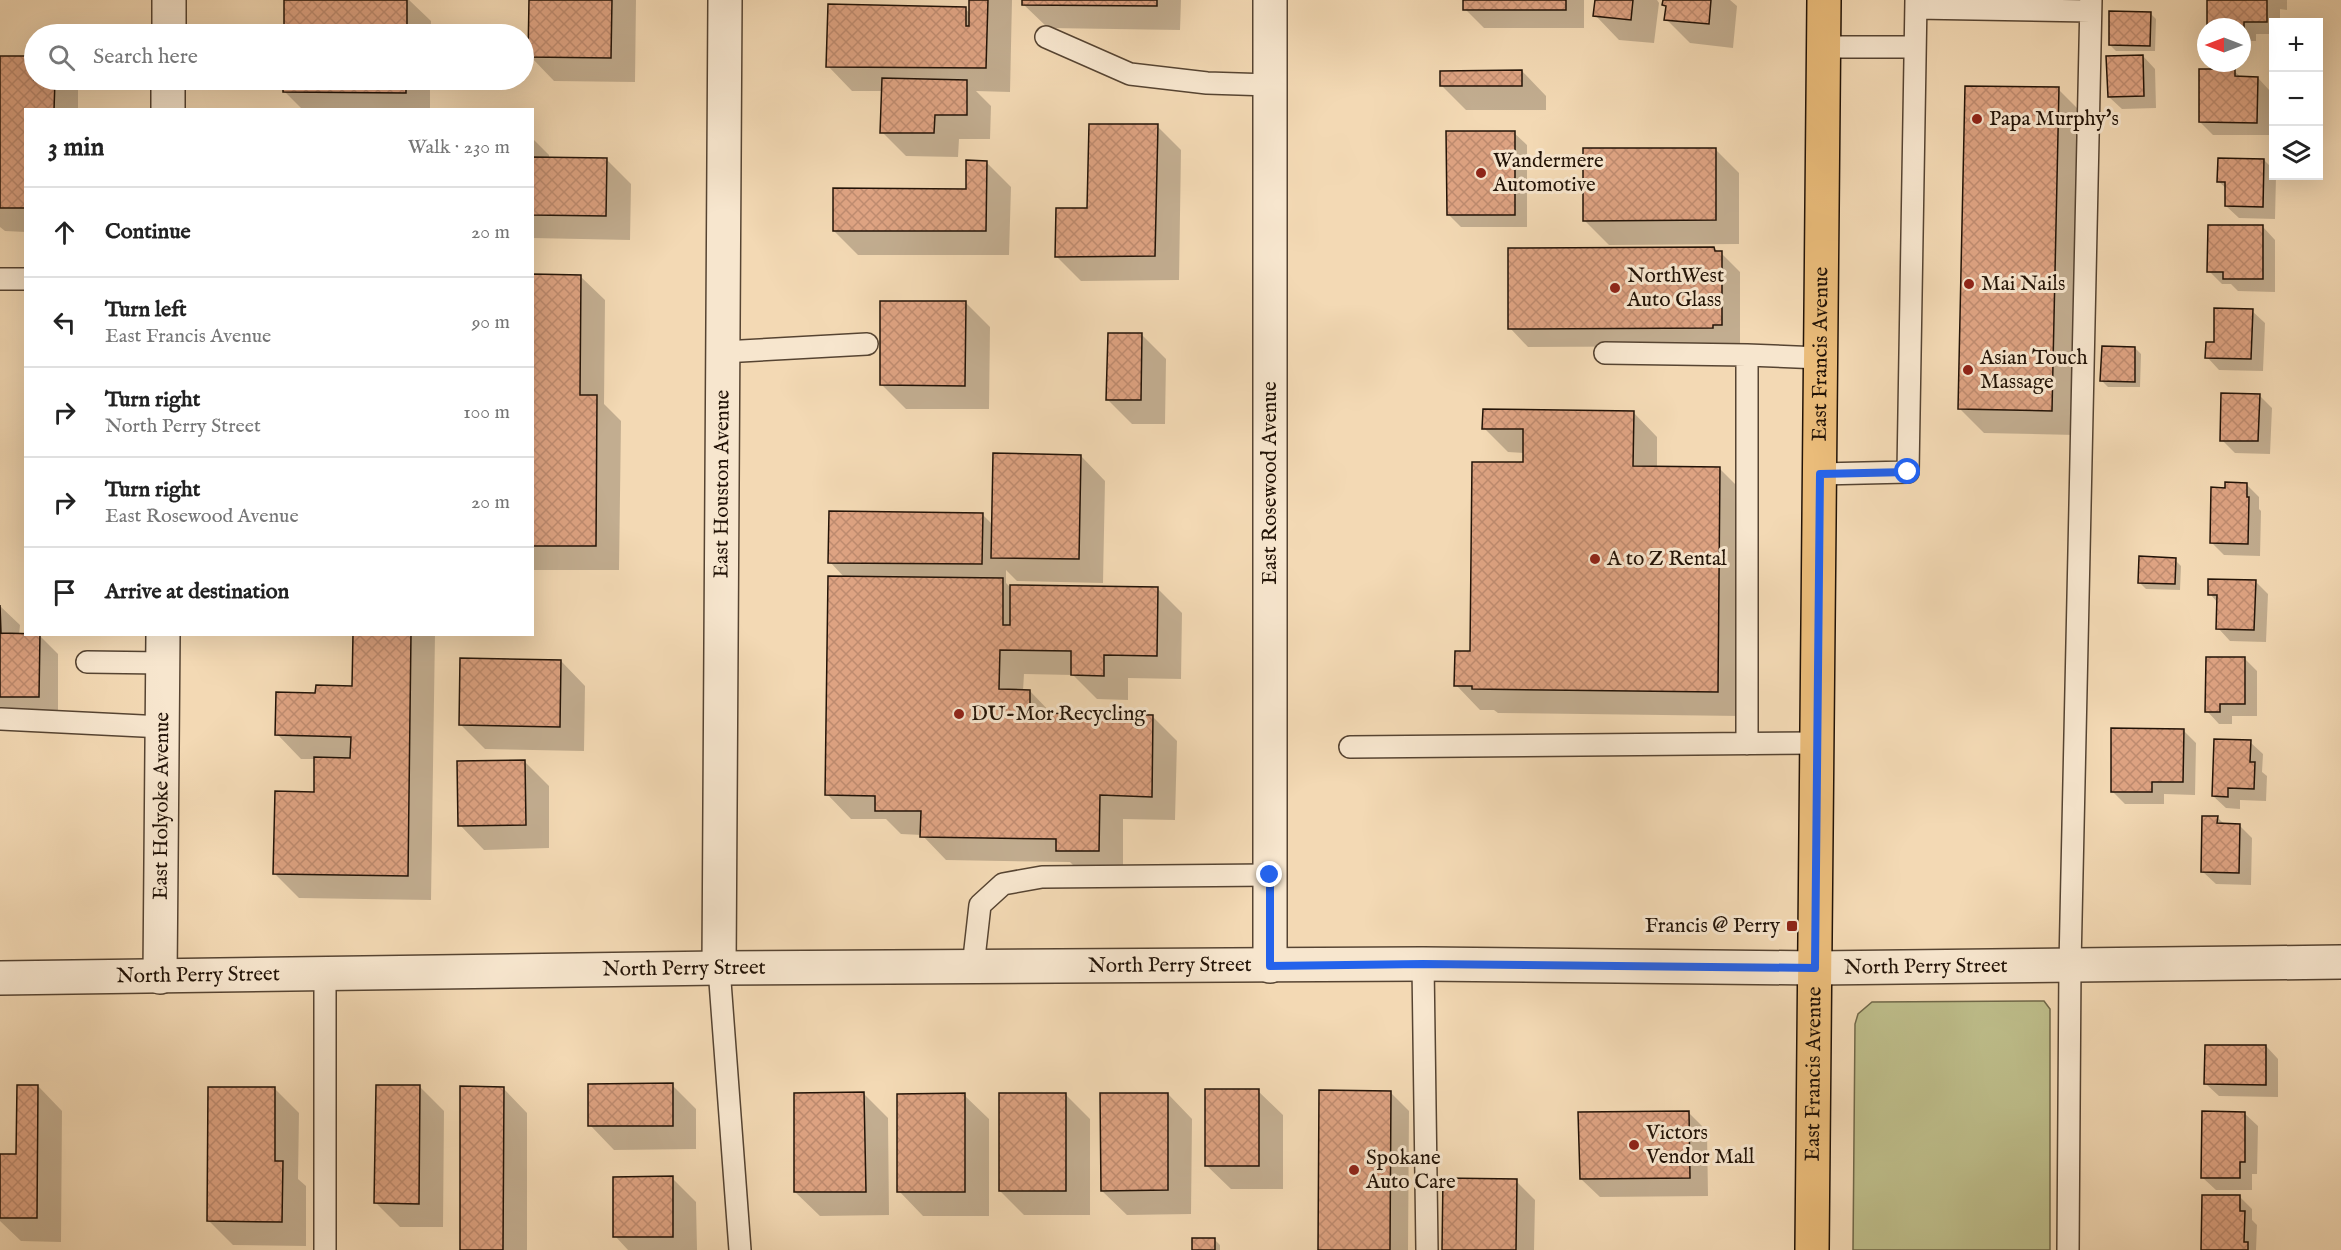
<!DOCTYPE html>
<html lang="en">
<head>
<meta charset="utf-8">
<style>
	:root { --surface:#fff; --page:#f6f6f6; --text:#222; --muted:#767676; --line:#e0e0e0 }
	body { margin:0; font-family:"IM FELL English",serif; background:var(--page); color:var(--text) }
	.controls { position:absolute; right:18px; top:18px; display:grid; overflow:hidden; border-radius:0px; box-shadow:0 6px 24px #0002 }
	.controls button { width:54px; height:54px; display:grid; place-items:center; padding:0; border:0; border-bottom:2px solid var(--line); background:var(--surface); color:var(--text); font:30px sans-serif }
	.compass { position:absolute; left:2197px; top:18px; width:54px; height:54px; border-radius:50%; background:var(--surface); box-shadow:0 6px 24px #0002; rotate:270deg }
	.stop { position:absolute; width:18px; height:18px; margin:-14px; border:4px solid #2563eb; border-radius:50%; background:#fff }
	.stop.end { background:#2563eb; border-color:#fff; box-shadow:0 2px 6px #0008 }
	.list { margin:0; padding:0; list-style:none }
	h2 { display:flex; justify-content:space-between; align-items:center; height:78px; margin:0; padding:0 24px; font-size:26px }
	h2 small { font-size:20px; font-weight:400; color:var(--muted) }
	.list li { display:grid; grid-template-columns:39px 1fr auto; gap:18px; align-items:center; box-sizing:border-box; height:90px; padding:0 24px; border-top:2px solid var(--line) }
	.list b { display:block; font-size:22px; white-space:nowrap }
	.list p { margin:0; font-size:20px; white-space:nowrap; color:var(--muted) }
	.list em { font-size:20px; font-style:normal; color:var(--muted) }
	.icon { flex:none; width:33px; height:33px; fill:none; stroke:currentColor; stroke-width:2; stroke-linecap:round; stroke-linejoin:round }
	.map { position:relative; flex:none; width:2341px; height:1250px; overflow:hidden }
	.search { position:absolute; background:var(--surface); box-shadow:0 6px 24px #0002; left:24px; top:24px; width:510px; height:66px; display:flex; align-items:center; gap:15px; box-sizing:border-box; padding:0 21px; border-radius:33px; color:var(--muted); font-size:22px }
	.panel { position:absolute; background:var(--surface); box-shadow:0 6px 24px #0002; left:24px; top:108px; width:510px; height:528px; border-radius:0px }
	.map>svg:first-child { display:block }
	.green { fill:#bebe8b; stroke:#706849; stroke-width:1.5 }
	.shadow { fill:#0003 }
	.building { fill:url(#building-cross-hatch); stroke:#221307; stroke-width:1.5 }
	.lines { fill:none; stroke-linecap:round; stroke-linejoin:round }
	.service-casing { stroke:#564432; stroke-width:24 }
	.minor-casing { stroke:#564432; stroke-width:36 }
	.primary-casing { stroke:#221307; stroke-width:36 }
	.service { stroke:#f7e6ce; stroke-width:21 }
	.minor { stroke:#f7e6ce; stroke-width:33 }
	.primary { stroke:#eabc7a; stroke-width:33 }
	.route { stroke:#2563eb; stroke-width:8 }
	.poi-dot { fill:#8f2418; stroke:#f7e6ce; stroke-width:2 }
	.labels { text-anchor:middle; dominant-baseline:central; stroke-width:6; stroke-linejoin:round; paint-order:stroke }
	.poi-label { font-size:21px; fill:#221307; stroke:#f7e6ce; text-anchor:start }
	.street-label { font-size:21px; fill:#221307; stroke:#f7e6ce }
</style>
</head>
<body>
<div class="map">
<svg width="2341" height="1250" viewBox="0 0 2341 1250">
	<defs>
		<pattern id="building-cross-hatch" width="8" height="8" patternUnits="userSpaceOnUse" patternTransform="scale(1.5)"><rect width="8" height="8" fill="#dea382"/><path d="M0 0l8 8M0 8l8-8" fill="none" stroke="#be8b6f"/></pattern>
	</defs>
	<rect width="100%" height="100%" fill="#f3d9b4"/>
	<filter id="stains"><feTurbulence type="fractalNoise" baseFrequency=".00333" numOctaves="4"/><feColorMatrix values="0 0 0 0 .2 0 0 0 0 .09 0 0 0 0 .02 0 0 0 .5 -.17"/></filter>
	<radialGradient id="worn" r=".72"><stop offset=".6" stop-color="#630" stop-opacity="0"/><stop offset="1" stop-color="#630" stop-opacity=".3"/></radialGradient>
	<!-- green -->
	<path class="green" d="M2044,1001L2050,1009V1250H1853L1855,1024L1858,1014L1872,1002Z"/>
	<!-- shadow -->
	<path class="shadow" d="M286,0H409L431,21V34H285Z
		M530,0H636L635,82L554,81L530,56Z
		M971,0H1012L1010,92L976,91L991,106L990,139H959L958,157L906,156L882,132L883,91H852L828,66L965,9L971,14Z
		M1023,0H1181L1180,30L1048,28L1023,4Z
		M1465,0H1584V28H1484L1465,9Z
		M1597,0H1657L1659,3L1654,43L1619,40L1595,15Z
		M1664,0H1730L1737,6L1733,48L1690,43L1666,19L1667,8L1664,4Z
		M2209,0H2287V10L2280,9V22H2274V34H2256V41H2242V27Z
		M2150,13L2156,19L2155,51H2116L2110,45Z
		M2143,56L2155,69L2156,108L2122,109L2109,97Z
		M0,57L34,58V80H76L78,82V110H26V232L5,231L0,227Z
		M1522,71L1546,96V110H1466L1442,86Z
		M2234,71L2242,78H2258L2270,91L2269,135H2213L2200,122Z
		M285,80H430V110H303L285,92Z
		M2058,89L2082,113L2076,435L1984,433L1960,409Z
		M1157,126L1181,150L1179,280L1081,281L1057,257L1089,210Z
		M1514,133L1527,145V227H1461L1448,214Z
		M532,138L549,155V159L607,160L631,184L630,240L532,238Z
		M1715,149L1739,173V244L1609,245L1584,220Z
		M2264,160L2274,170V176H2276L2275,219L2239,218L2226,206L2227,189L2218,181Z
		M986,162L1011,187L1009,255H858L834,231L968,190Z
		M2263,227L2275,240V292L2238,291L2231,284H2222L2209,271Z
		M1714,249L1721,253L1740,272V344H1731V346L1528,347L1510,328Z
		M532,276H580L605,300L604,404L621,421L619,570H532Z
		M965,302L990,327L989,409H906L882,385Z
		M2252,311L2265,323L2263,371L2219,370L2207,357L2215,343Z
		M1141,334L1166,359L1165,424H1132L1108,400Z
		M2135,348L2141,354L2140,387H2108L2102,381Z
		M2259,395L2272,408L2270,454L2235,453L2222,440Z
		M1633,412L1657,437V468H1719L1744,493L1741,716L1498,713L1494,710H1480L1456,685L1472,653L1524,464V453L1508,452L1484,428Z
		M1081,456L1105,481L1103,583L1017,581L1006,570V583L1012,589H1158L1182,613L1181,679L1128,678V700L1097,699L1073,675L1024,674L1023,691H1030L1053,715L1153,717L1177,741L1175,820L1123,819V875L1082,874L1070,862L946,860L922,835L901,834L886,819H851L827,794L845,578L830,562L982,514L993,525Z
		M2246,484L2259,497V509L2261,511L2260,556L2224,555L2211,542L2227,489Z
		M2175,560L2181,566L2180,590L2146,589L2140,583Z
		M2255,581L2268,594L2266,642L2230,641L2218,628V603L2210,594Z
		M0,606L20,625L19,635H39L58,654V716L0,715Z
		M354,634H435L431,900L299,898L275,874L315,794L316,759H301L277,734L316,694L353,688Z
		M2244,658L2257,671V716H2232V724H2219L2207,711Z
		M561,661L585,686L584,751L485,749L460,724Z
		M2184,731L2196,743L2195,795L2164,794V804H2125L2112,791Z
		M2250,742L2263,754L2262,772L2267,776L2266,801L2240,800V809L2226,808L2213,796Z
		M524,761L549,786V848L484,850L460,825Z
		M2217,817L2225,825H2239L2252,838L2251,885L2216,884L2203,872Z
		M2266,1046L2278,1059V1097L2219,1096L2206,1084Z
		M672,1085L696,1109V1149L614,1150L590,1125Z
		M38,1086L62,1111L61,1242L21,1241L0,1221V1155H18Z
		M420,1087L444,1111L443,1227H400L376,1203Z
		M503,1088L527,1113V1250H461Z
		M275,1089L299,1113L298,1179L306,1186V1246L233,1245L209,1221Z
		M1258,1091L1283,1115V1189H1231L1206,1165Z
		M1390,1092L1409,1111L1408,1250H1319Z
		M864,1094L888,1118L889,1215L820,1216L795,1192Z
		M1065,1094L1090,1119V1215H1024L1000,1191Z
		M1168,1094L1192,1119L1191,1214L1127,1215L1102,1191Z
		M964,1095L989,1119V1216H923L899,1191Z
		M1688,1112L1707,1131L1708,1196L1600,1197L1581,1179Z
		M2245,1114L2258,1126L2257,1174H2252V1190H2216L2203,1178Z
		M672,1178L696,1202L697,1250H628L615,1236Z
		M1516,1181L1535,1200L1534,1250H1444Z
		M2239,1196L2252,1209V1220L2257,1225L2256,1250H2203Z
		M1214,1239L1220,1245V1250H1194Z"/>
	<!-- building -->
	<path class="building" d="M284,0H407V34H284Z
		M529,0H612L611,58L528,57Z
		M969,0H988L986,68L826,67L828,4L966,7V26H969Z
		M1022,0H1157V6L1022,5Z
		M1463,0H1566V10H1463Z
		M1595,0H1633L1631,20L1593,16Z
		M1663,0H1711L1709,24L1664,20L1666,6L1662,5Z
		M2207,0H2267V22H2244V29L2207,27Z
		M2109,11L2151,12L2150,46L2109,45Z
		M2143,55L2144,96L2108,97L2106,56Z
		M0,56H34V80H55L54,110H26V208H0Z
		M2199,69H2235V76L2258,77L2257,123L2199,122Z
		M1522,70V86H1440V71Z
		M882,78L967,80V115H935L934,133H880Z
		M283,80H406V93L283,92Z
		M1965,86L2059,87L2052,411L1958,409Z
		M1089,124H1158L1155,256L1055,257L1056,208H1087Z
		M1446,131H1515V215H1447Z
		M1583,148H1716V220L1583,221Z
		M532,157L607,158L606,216L532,215Z
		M2218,158L2264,159L2263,207L2225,206V182H2217Z
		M966,160L987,161L986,231H833V188L966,189Z
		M2208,225H2263V279H2223V272H2207Z
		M1714,247L1715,251H1722V325H1713V328L1508,329V248Z
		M532,274L581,275L580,395H597L596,546H532Z
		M880,301H966L965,386L880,385Z
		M2214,308L2253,309L2251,359L2205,358L2206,342H2214Z
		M1108,333H1142L1141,400H1106Z
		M2102,346L2135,347V382L2100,381Z
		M2221,393L2260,394L2258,441H2220Z
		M1483,409L1634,411L1633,466L1720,467L1718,692L1472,689V686H1454L1455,651H1470L1472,462H1523V429H1482Z
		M993,453L1081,455L1079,559L991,558Z
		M2225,482L2247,483V497H2249L2248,544L2210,543L2211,487L2225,488Z
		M829,511L983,513L982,564L828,563Z
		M2139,556L2176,558L2175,584L2138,583Z
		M828,576L1003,578V625H1010V585L1158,587L1157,656L1104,655V676L1071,675V651L1000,650L999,689L1030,690V713L1153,715L1152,797L1100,795L1099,851H1056V839L920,837L921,811H875V796L825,795Z
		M2208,579L2256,580L2254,630L2216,629L2217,595H2208Z
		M0,605L1,633L40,634L39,697H0Z
		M353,634H411L408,876L273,874L275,791L314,792V757L350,758L351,737L275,735L276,692L315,693L316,685L352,686Z
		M2206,657H2245V704H2220V712H2205Z
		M460,658L561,660L560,727L459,725Z
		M2111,728L2184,729L2183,782H2152V792H2111Z
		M2214,739L2251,740L2250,762H2255L2254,789L2228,788V797L2212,796Z
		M525,760L526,825L458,826L457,761Z
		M2202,816H2218L2217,823L2240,824L2239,873L2201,872Z
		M2205,1045H2266V1085L2204,1084Z
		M673,1083V1126H588V1084Z
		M17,1085H38L37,1218H0V1154H16Z
		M376,1085H420L419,1204L374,1203Z
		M460,1086L504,1087L503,1250H460Z
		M208,1087H275V1161H283L282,1222L207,1221Z
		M1205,1089H1259V1166H1205Z
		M1319,1090L1391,1091L1390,1250H1318Z
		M864,1092L866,1192H794V1093Z
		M965,1093V1192H897V1094Z
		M999,1093H1066V1191H999Z
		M1100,1093H1168V1190L1101,1191Z
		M1689,1111L1690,1178L1580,1179L1578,1112Z
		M2202,1111L2245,1112V1162H2240V1178H2201Z
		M673,1176V1237H613V1177Z
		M1443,1178L1517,1179L1516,1250H1442Z
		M2202,1195H2240V1211H2245L2244,1242H2248V1250H2201Z
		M1192,1238H1215V1250H1192Z"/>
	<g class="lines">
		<defs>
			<path id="service" d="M1916,8L2090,11
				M1046,37L1130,74L1207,83L1270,85
				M1824,47H1915
				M0,279H26
				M723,352L867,344
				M1605,353L1747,355
				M1820,474L1908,472L1916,0
				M87,662L163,663
				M1,719L163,727
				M1747,744V355L1820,358
				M1350,747L1816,743
				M1423,964L1427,1250
				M973,967L980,905L1003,884L1042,877L1270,875
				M719,968L740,1250
				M325,975V1250
				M2068,1250L2070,965L2091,0"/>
			<g id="minor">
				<path d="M1270,0V966"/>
				<path d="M169,34V0"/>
				<path d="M168,110V80"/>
				<path id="s1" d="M719,968L725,0"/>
				<path id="s2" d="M160,977L163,634"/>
				<path id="s3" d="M0,978L719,968L1423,964L1816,968L2341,962"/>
			</g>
			<g id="primary">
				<path id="s4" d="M1812,1250L1824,0"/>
			</g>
		</defs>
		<!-- service casing -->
		<use href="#service" class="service-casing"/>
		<!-- minor casing -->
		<use href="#minor" class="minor-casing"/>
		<!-- primary casing -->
		<use href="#primary" class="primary-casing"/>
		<!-- service -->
		<use href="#service" class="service"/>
		<!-- minor -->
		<use href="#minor" class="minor"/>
		<!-- primary -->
		<use href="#primary" class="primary"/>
	</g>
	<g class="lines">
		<!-- route -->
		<path class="route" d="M1270,875V966L1423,964L1815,968L1820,474L1908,472"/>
	</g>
	<!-- markers -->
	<g class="poi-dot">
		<circle cx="1977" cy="119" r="6"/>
		<circle cx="1481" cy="173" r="6"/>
		<circle cx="1969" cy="284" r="6"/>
		<circle cx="1615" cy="288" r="6"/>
		<circle cx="1968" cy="370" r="6"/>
		<circle cx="1595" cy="559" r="6"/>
		<circle cx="959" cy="714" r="6"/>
		<rect x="1786" y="920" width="12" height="12" rx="3"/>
		<circle cx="1634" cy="1145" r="6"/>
		<circle cx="1354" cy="1170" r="6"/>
	</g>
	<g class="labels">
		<!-- poi labels -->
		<g class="poi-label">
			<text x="1989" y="119">Papa Murphy's</text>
			<text x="1493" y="161">Wandermere<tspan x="1493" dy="24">Automotive</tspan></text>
			<text x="1627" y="276">NorthWest<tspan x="1627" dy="24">Auto Glass</tspan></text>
			<text x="1981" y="284">Mai Nails</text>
			<text x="1980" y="358">Asian Touch<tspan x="1980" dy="24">Massage</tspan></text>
			<text x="1607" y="559">A to Z Rental</text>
			<text x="971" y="714">DU-Mor Recycling</text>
			<text x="1780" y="926" text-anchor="end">Francis @ Perry</text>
			<text x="1646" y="1133">Victors<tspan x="1646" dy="24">Vendor Mall</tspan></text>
			<text x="1366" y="1158">Spokane<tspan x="1366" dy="24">Auto Care</tspan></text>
		</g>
		<!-- street labels -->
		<g class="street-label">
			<text stroke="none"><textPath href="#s4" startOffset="896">East Francis Avenue</textPath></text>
			<text transform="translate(1270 483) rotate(-90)">East Rosewood Avenue</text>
			<text stroke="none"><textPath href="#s1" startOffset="484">East Houston Avenue</textPath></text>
			<text stroke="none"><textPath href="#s2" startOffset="171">East Holyoke Avenue</textPath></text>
			<text stroke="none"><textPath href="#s3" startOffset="1170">North Perry Street</textPath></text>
			<text stroke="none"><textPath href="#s3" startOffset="1926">North Perry Street</textPath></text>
			<text stroke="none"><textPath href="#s3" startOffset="684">North Perry Street</textPath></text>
			<text stroke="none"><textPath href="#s3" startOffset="198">North Perry Street</textPath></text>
			<text stroke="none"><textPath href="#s4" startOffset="176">East Francis Avenue</textPath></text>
		</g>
	</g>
	<rect width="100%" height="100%" filter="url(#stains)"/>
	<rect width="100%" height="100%" fill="url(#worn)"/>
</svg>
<div class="controls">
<button>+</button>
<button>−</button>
<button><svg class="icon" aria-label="layers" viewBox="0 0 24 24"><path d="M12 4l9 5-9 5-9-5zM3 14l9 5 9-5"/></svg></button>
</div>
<svg class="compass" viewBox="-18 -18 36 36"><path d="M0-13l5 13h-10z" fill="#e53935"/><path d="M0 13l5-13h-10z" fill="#767676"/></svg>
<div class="stop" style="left:1908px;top:472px"></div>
<div class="stop end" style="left:1270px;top:875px"></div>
<div class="search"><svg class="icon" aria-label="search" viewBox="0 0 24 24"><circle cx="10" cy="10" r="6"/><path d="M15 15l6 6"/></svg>Search here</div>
<section class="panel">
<h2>3 min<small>Walk · 230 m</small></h2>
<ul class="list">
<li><svg class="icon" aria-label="ahead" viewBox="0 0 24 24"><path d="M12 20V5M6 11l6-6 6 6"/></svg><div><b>Continue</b></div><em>20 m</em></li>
<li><svg class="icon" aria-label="left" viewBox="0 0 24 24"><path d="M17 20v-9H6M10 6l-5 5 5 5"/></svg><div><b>Turn left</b><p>East Francis Avenue</p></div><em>90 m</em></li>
<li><svg class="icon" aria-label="right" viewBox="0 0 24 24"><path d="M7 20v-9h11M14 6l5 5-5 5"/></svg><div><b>Turn right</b><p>North Perry Street</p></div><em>100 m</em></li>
<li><svg class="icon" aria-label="right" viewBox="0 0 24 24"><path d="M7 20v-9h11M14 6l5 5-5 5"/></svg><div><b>Turn right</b><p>East Rosewood Avenue</p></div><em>20 m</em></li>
<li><svg class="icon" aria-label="arrive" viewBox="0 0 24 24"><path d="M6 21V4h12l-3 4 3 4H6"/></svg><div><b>Arrive at destination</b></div></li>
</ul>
</section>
</div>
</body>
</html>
